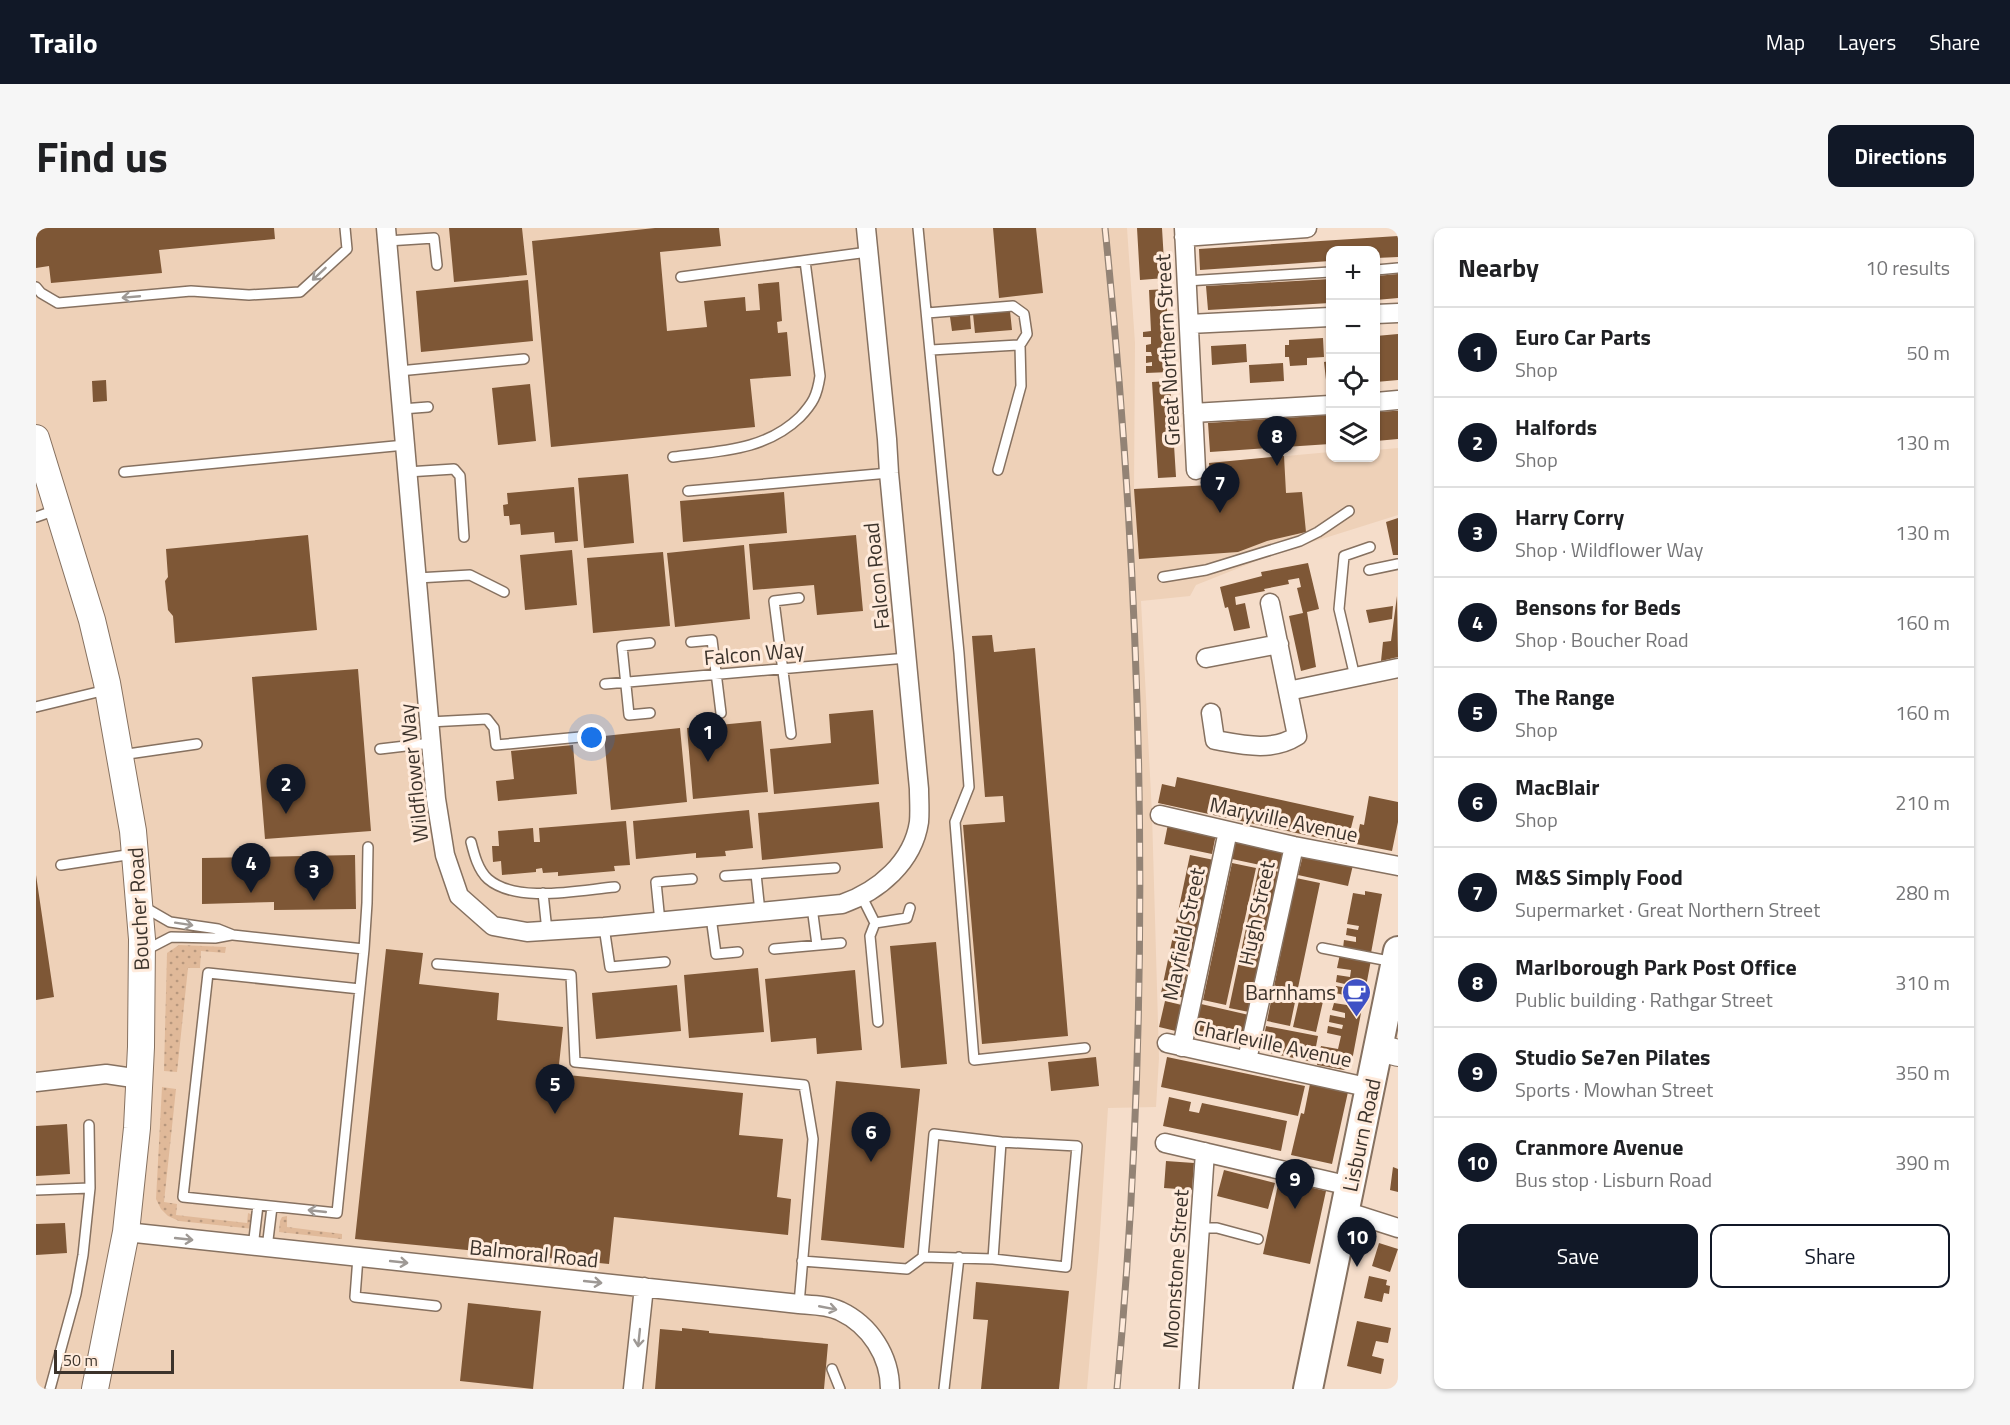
<!DOCTYPE html>
<html lang="en">
<head>
<meta charset="utf-8">
<style>
	:root { --surface:#fff; --page:#f6f6f6; --text:#202124; --muted:#757577; --line:#e0e0e0; --accent:#111827 }
	body { margin:0; font-family:"Titillium Web",sans-serif; background:var(--page); color:var(--text) }
	.controls { position:absolute; right:18px; top:18px; display:grid; overflow:hidden; border-radius:12px; box-shadow:0 2px 4px #0004 }
	.controls button { width:54px; height:54px; display:grid; place-items:center; padding:0; border:0; border-bottom:2px solid var(--line); background:var(--surface); color:var(--text); font:30px sans-serif }
	.scale { position:absolute; left:18px; bottom:15px; width:120px; box-sizing:border-box; padding-left:6px; border:3px solid #3c332b; border-top:0; font-size:16px; line-height:21px; white-space:nowrap; color:#3c332b; -webkit-text-stroke:4px #ffebdc; paint-order:stroke }
	.you { position:absolute; left:556px; top:510px; width:21px; height:21px; margin:-15px; border:4px solid #fff; border-radius:50%; background:#1a73e8; box-shadow:0 0 0 9px #1a73e833 }
	.badge { display:grid; place-items:center; width:39px; height:39px; border-radius:50%; background:var(--accent); color:#fff; font-size:20px; font-weight:700 }
	.pin { position:absolute; translate:-50% -50px; filter:drop-shadow(0 2px 3px #0008) }
	.pin::after { content:''; position:absolute; top:32px; width:21px; height:18px; background:inherit; clip-path:polygon(0 0,100% 0,50% 100%) }
	.list { margin:0; padding:0; list-style:none }
	h2 { display:flex; justify-content:space-between; align-items:center; height:78px; margin:0; padding:0 24px; font-size:26px }
	h2 small { font-size:20px; font-weight:400; color:var(--muted) }
	.list li { display:grid; grid-template-columns:39px 1fr auto; gap:18px; align-items:center; box-sizing:border-box; height:90px; padding:0 24px; border-top:2px solid var(--line) }
	.list b { display:block; font-size:22px; white-space:nowrap }
	.list p { margin:0; font-size:20px; white-space:nowrap; color:var(--muted) }
	.list em { font-size:20px; font-style:normal; color:var(--muted) }
	.actions { display:flex; gap:12px; padding:18px 24px }
	.actions a { flex:1; padding:14px 0; border:2px solid var(--accent); border-radius:12px; text-align:center; font-size:21px; color:var(--accent) }
	.actions .main { background:var(--accent); color:#fff }
	.icon { flex:none; width:33px; height:33px; fill:none; stroke:currentColor; stroke-width:2; stroke-linecap:round; stroke-linejoin:round }
	.map { position:relative; flex:none; width:1362px; height:1161px; overflow:hidden; border-radius:12px }
	header { display:flex; align-items:center; gap:36px; box-sizing:border-box; height:84px; padding:0 30px; background:var(--accent); color:#fff }
	header strong { font-size:28px }
	nav { display:flex; gap:33px; margin-inline-start:auto; font-size:21px }
	.intro { display:flex; align-items:center; justify-content:space-between; box-sizing:border-box; height:144px; padding:0 36px }
	h1 { margin:0; font-size:42px }
	.button { padding:15px 27px; border-radius:12px; background:var(--accent); color:#fff; font-size:21px; font-weight:700 }
	main { display:flex; gap:36px; padding:0 36px }
	aside { flex:1; background:var(--surface); border-radius:12px; box-shadow:0 2px 4px #0004 }
	.map>svg:first-child { display:block }
	.built { fill:#eed1b8 }
	.grass { fill:url(#grass-dots) }
	.building { fill:#7e5736 }
	.lines { fill:none; stroke-linecap:round; stroke-linejoin:round }
	.lane-casing { stroke:#867160; stroke-width:12 }
	.street-casing { stroke:#867160; stroke-width:21 }
	.secondary-casing { stroke:#867160; stroke-width:28 }
	.primary-casing { stroke:#867160; stroke-width:32 }
	.lane { stroke:#fff; stroke-width:9 }
	.street { stroke:#fff; stroke-width:18 }
	.secondary { stroke:#fff; stroke-width:26 }
	.primary { stroke:#fff; stroke-width:28 }
	.rail-casing { stroke:#938375; stroke-width:7 }
	.rail { stroke:#ffebdc; stroke-width:4.5; stroke-dasharray:14; stroke-linecap:butt }
	.oneway { stroke:#9e9995 }
	.labels { text-anchor:middle; dominant-baseline:central; stroke-width:6; stroke-linejoin:round; paint-order:stroke }
	.street-label { font-size:21px; fill:#3c332b; stroke:#ffebdc }
	.poi-label { font-size:21px; fill:#3c332b; stroke:#ffebdc; text-anchor:end }
</style>
</head>
<body>
<header>
<strong>Trailo</strong>
<nav><a>Map</a><a>Layers</a><a>Share</a></nav>
</header>
<div class="intro"><h1>Find us</h1><a class="button">Directions</a></div>
<main>
<div class="map">
<svg width="1362" height="1161" viewBox="0 0 1362 1161">
	<defs>
		<pattern id="grass-dots" width="8" height="8" patternUnits="userSpaceOnUse" patternTransform="scale(1.5)"><rect width="8" height="8" fill="#e0b999"/><path d="M2 2h.1M6 6h.1" fill="none" stroke="#b7977d" stroke-width="1.8" stroke-linecap="round"/></pattern>
	</defs>
	<rect width="100%" height="100%" fill="#f5ddca"/>
	<!-- built -->
	<path class="built" d="M0,0H1091L1099,115L1098,261L1175,257L1173,235L1294,224V230H1340V222L1362,220V287L1238,326L1160,357L1154,368L1105,373L1116,586L1123,830L1120,879L1072,880L1063,1021L1051,1161H0Z"/>
	<!-- grass -->
	<path class="grass" d="M143,717L190,719L189,725L165,723L164,740H152L141,844L128,843L131,725Z
		M126,859L140,861L128,974L141,976L140,987L211,995L212,985L217,987L218,1001L143,993L132,988L125,981L120,971Z
		M251,988V999L306,1006V1011L243,1004L244,993L246,989Z"/>
	<!-- building -->
	<path class="building" d="M0,0H238L239,11L123,22L126,45L15,55L13,38L0,40Z
		M413,0H486L491,47L418,54Z
		M619,0H683L685,18L624,24L631,103L671,99L668,73L709,69L710,83L724,82L722,56L743,54L746,93L741,94L742,105L751,104L755,148L714,151L719,199L515,219L496,13Z
		M957,0H1000L1007,65L963,70Z
		M1101,0H1126L1129,50L1104,52Z
		M1362,8V29L1340,30V22H1294V33L1164,42L1163,21Z
		M1362,46V70L1340,72V48Z
		M1294,51V75L1172,82L1170,58Z
		M492,52L497,113L385,124L380,63Z
		M1130,61L1134,144L1110,145V138H1116V134L1110,135V128H1116L1115,124H1110V117L1115,116V109H1107V104L1115,103L1113,62Z
		M974,83L976,102L939,105L937,86Z
		M934,87L935,101L916,103L914,89Z
		M1362,106V152L1340,154V108Z
		M1287,110L1288,129L1271,130V137L1254,138L1253,129H1249V117H1253V112Z
		M1210,116L1211,134L1176,137L1175,118Z
		M1294,133V151L1290,152L1288,134Z
		M1247,135L1248,153L1214,155L1213,137Z
		M70,152L71,173L57,174L56,153Z
		M1134,153L1140,249L1122,250L1116,154Z
		M494,156L500,213L462,217L456,160Z
		M1357,183H1362V211L1340,213V184Z
		M1294,187V216L1174,224L1172,195Z
		M1248,228L1250,265L1266,264L1270,304L1231,313L1202,324L1103,331L1098,261L1175,257L1173,235Z
		M592,246L598,315L548,320L542,250Z
		M538,259L542,313L519,315L518,304L485,307L484,296L474,297L473,288H468L467,277L472,276L471,265Z
		M748,264L751,305L647,314L644,273Z
		M1362,290V327H1357L1350,294Z
		M272,307L281,402L139,415L137,388L132,382L129,353L132,349L130,321Z
		M820,307L827,383L781,387L778,357L717,362L713,316Z
		M708,317L714,391L639,399L631,325Z
		M536,322L541,377L489,382L484,327Z
		M627,324L634,398L557,405L551,330Z
		M1272,335L1283,381L1271,384L1280,439L1265,443L1253,388L1267,385L1261,360L1265,359L1263,350L1252,352L1253,356L1228,361L1229,363L1199,369L1200,377L1209,375L1214,400L1198,403L1192,379L1189,380L1184,359L1226,348L1225,344Z
		M1361,368L1362,429L1345,433L1347,414L1355,413Z
		M1357,378L1356,391L1333,395L1330,382Z
		M956,407L958,424L999,420L1032,808L946,816L927,597L969,594L967,568L949,569L936,408Z
		M322,441L335,603L229,611L216,449Z
		M837,482L843,556L738,566L734,521L795,515L793,486Z
		M725,493L732,564L657,571L651,500Z
		M644,500L651,574L575,582L568,508Z
		M537,517L541,566L462,573L460,553L478,551L475,523Z
		M1141,549L1318,588L1311,616L1122,575L1126,556L1139,559Z
		M1333,568L1362,574V594L1356,623L1320,616L1324,596L1328,597Z
		M843,574L847,620L726,632L722,585Z
		M713,582L717,620L689,623L690,628L660,630V625L600,631L597,593Z
		M590,593L594,637L578,638L579,643L522,648V644L507,645L506,640L500,641V644L466,647L465,633L457,634L456,618H463L462,603L497,600L498,614H504L503,600Z
		M1132,596L1180,606L1176,626L1128,616Z
		M1200,612L1248,621L1243,641L1196,631Z
		M319,627L320,681L238,682V674L166,676V630Z
		M1154,627L1178,632L1149,770L1125,765Z
		M1267,627L1317,637L1312,658L1262,647Z
		M1196,635L1220,640L1190,777L1167,772Z
		M1223,639L1243,644L1213,784L1193,780Z
		M0,647L18,769L0,772Z
		M1260,650L1284,655L1254,798L1231,793Z
		M1329,663L1346,666L1335,725L1307,720L1308,712L1320,714V709L1310,707L1311,700L1322,702L1323,698L1311,696L1317,665L1329,667Z
		M900,714L911,836L865,840L854,718Z
		M350,721L387,725L383,756L463,765L461,792L527,799L522,846L707,865L703,907L747,911L741,969L755,971L752,1007L578,989L573,1036L319,1011Z
		M1304,726L1335,732L1315,838L1308,842L1281,837L1285,818L1302,821L1305,808L1291,805L1292,798L1306,801L1307,797L1293,794L1294,787L1309,790V785L1296,782L1298,775L1311,777L1313,768L1299,765L1300,758L1312,760L1313,757L1300,754L1301,747L1314,749L1315,742L1301,740Z
		M722,740L728,804L653,810L648,747Z
		M819,742L826,822L781,826L780,810L735,814L729,751Z
		M641,757L645,803L560,811L556,765Z
		M1265,764L1288,769L1280,804L1257,799Z
		M1129,773L1150,778L1144,804L1123,799Z
		M1165,776L1213,787L1206,817L1158,805Z
		M1230,798L1282,808L1277,834L1225,823Z
		M1060,829L1063,858L1015,863L1012,834Z
		M1131,829L1269,858L1262,888L1125,859Z
		M800,853L884,861L868,1020L785,1012Z
		M1274,856L1312,864L1296,936L1255,927L1265,885L1268,886Z
		M1133,869L1155,874L1153,883L1163,885L1166,875L1251,893L1245,923L1127,898Z
		M31,896L34,946L0,948V898Z
		M1130,933L1158,935L1156,962L1128,960Z
		M1357,939L1362,941V964L1354,962Z
		M1188,942L1239,955L1232,981L1181,968Z
		M1243,952L1290,963L1274,1036L1227,1026Z
		M29,995L31,1025L0,1027V996Z
		M1343,1015L1362,1021L1354,1044L1336,1038Z
		M1333,1048L1351,1052L1350,1057L1354,1058L1353,1066L1348,1065L1346,1074L1328,1070Z
		M940,1054L1033,1063L1023,1161H945L952,1092L937,1091Z
		M432,1075L505,1083L497,1161L424,1153Z
		M1321,1093L1355,1100L1352,1115L1340,1113L1336,1128L1348,1131L1345,1146L1311,1138Z
		M646,1100L673,1103V1105L792,1116L788,1161H619L624,1101L646,1103Z"/>
	<g class="lines">
		<defs>
			<path id="lane" d="M882,0L923,425L933,559L919,594L938,832L1049,820
				M351,13L398,10L401,37
				M1340,42L1362,40
				M645,49L832,24
				M1150,53L1294,44
				M0,59L5,65L22,75L155,63L213,67L264,64L311,21L309,0
				M891,85L977,78L988,86L991,106L984,117L895,122
				M363,143L488,131
				M366,181L392,179
				M637,229C683,223 729,223 764,189C777,175 781,168 784,148L769,33
				M962,242L985,158L984,117
				M88,244L369,217
				M371,244L418,241L424,248L428,309
				M652,263L853,245
				M0,289L20,282
				M1333,342L1362,336
				M1127,349L1170,342L1264,313L1282,304L1313,283
				M381,350L434,347L468,364
				M655,414L676,412L685,485
				M614,415L586,418L593,487L614,485
				M1319,449L1303,381L1308,328L1334,319
				M569,456L871,430
				M0,479L70,462
				M393,494L451,491L458,500L460,517L544,509
				M755,506L738,373L763,370
				M344,521L395,515
				M85,527L161,516
				M435,614C438,626 442,642 452,651C481,676 544,662 579,659
				M25,637L97,626
				M720,646L724,684
				M689,648L799,640
				M507,665L511,703
				M826,669L839,695
				M108,679L134,694L182,701L197,707L328,721L301,985L147,969L172,745L324,761
				M776,679L781,717
				M675,689L680,726L702,724
				M624,694L620,654L656,651
				M568,699L574,739L629,734
				M1286,720L1358,734
				M328,721L331,675L332,619
				M738,721L805,715
				M110,722L135,709L179,710L195,707
				M401,736L535,747L539,834L768,857L777,911L763,1076
				M842,794L834,708L839,695L871,690L874,680
				M0,962L54,960L53,897
				M1164,1000H1181L1222,1011
				M217,1019L222,977
				M231,1020L236,979
				M322,1029L319,1069L400,1078
				M887,1029L957,1031L1030,1039L1041,918L965,914
				M766,1033L871,1041L887,1029L898,906L965,914L957,1031
				M796,1141L804,1161
				M14,1161L40,1066L47,1027L54,960
				M908,1161L923,1029"/>
			<path id="street" d="M350,0L400,571L409,627L423,668L457,698L491,704L568,699L806,676C843,663 877,634 883,594C884,583 883,571 883,561L853,245L851,211L830,0
				M1148,0L1160,242
				M1148,9L1271,0
				M1340,86L1362,85
				M1153,96L1294,89
				M1340,174L1362,172
				M1157,185L1294,177
				M1170,430L1243,416
				M1252,463L1362,440
				M1175,485L1179,512C1207,517 1236,524 1261,508L1234,375
				M1124,587L1258,618L1362,638
				M1131,815L1335,860
				M1146,819L1192,603
				M1211,832L1258,618
				M0,854L70,846L104,851
				M1129,915L1314,958
				M1309,983L1362,1000
				M90,1004L763,1076C776,1077 792,1077 804,1083C834,1097 854,1128 854,1161
				M597,1161L608,1059
				M1153,1161L1169,924"/>
			<path id="secondary" d="M0,210L56,392L71,455L97,603L106,711L105,819L101,900L90,1004L59,1161
				M1343,820L1362,825"/>
			<path id="primary" d="M1272,1161L1362,723"/>
		</defs>
		<!-- lane casing -->
		<use href="#lane" class="lane-casing"/>
		<!-- street casing -->
		<use href="#street" class="street-casing"/>
		<!-- secondary casing -->
		<use href="#secondary" class="secondary-casing"/>
		<!-- primary casing -->
		<use href="#primary" class="primary-casing"/>
		<!-- lane -->
		<use href="#lane" class="lane"/>
		<!-- street -->
		<use href="#street" class="street"/>
		<!-- secondary -->
		<use href="#secondary" class="secondary"/>
		<!-- primary -->
		<use href="#primary" class="primary"/>
		<defs>
			<path id="rail" d="M1069,0C1109,388 1117,773 1081,1161"/>
		</defs>
		<!-- rail casing -->
		<use href="#rail" class="rail-casing"/>
		<!-- rail -->
		<use href="#rail" class="rail"/>
	</g>
	<!-- one-way arrows -->
	<defs><path id="oneway-shaft" d="M-6 0H5M1.5-3L5.5 0L1.5 3" fill="none" stroke-width="1.6" stroke-linecap="round" stroke-linejoin="round" transform="scale(1.5)"/></defs>
	<g class="oneway">
		<use href="#oneway-shaft" transform="translate(283 46) rotate(137)"/>
		<use href="#oneway-shaft" transform="translate(95 69) rotate(175)"/>
		<use href="#oneway-shaft" transform="translate(148 696) rotate(9)"/>
		<use href="#oneway-shaft" transform="translate(281 983) rotate(-174)"/>
		<use href="#oneway-shaft" transform="translate(148 1011) rotate(6)"/>
		<use href="#oneway-shaft" transform="translate(363 1034) rotate(6)"/>
		<use href="#oneway-shaft" transform="translate(557 1054) rotate(6)"/>
		<use href="#oneway-shaft" transform="translate(792 1080) rotate(11)"/>
		<use href="#oneway-shaft" transform="translate(603 1110) rotate(96)"/>
	</g>
	<!-- icons -->
	<defs>
		<symbol id="cafe-pin" viewBox="-11 -11 22 30"><path d="M0 17L-7.5 6A9.5 9.5 0 1 1 7.5 6Z" fill="#3f51c5" stroke="#ffebdc"/><path d="M-5.5-4.5H6V0H3Q3 3.5 0 3.5H-2.5Q-5.5 3.5-5.5 0ZM3-3.2v2h1.7v-2ZM-6 4.5H4V6H-6Z" fill="#fff"/></symbol>
	</defs>
	<g fill-rule="evenodd">
		<use href="#cafe-pin" x="1304" y="748" width="33" height="45"/>
	</g>
	<g class="labels">
		<!-- street labels -->
		<g class="street-label">
			<text transform="translate(1131 122) rotate(-93)">Great Northern Street</text>
			<text transform="translate(840 348) rotate(-96)">Falcon Road</text>
			<text transform="translate(718 425) rotate(-5)">Falcon Way</text>
			<text transform="translate(377 545) rotate(-96)">Wildflower Way</text>
			<text transform="translate(1248 591) rotate(12)">Maryville Avenue</text>
			<text transform="translate(102 681) rotate(-93)">Boucher Road</text>
			<text transform="translate(1220 685) rotate(-78)">Hugh Street</text>
			<text transform="translate(1147 706) rotate(-78)">Mayfield Street</text>
			<text transform="translate(1237 815) rotate(12)">Charleville Avenue</text>
			<text transform="translate(1325 907) rotate(-78)">Lisburn Road</text>
			<text transform="translate(498 1025) rotate(6)">Balmoral Road</text>
			<text transform="translate(1139 1041) rotate(-86)">Moonstone Street</text>
		</g>
		<!-- poi labels -->
		<g class="poi-label">
			<text x="1300" y="764">Barnhams</text>
		</g>
	</g>
</svg>
<div class="controls">
<button>+</button>
<button>−</button>
<button><svg class="icon" aria-label="locate" viewBox="0 0 24 24"><circle cx="12" cy="12" r="6"/><path d="M12 2v4M12 18v4M2 12h4M18 12h4"/></svg></button>
<button><svg class="icon" aria-label="layers" viewBox="0 0 24 24"><path d="M12 4l9 5-9 5-9-5zM3 14l9 5 9-5"/></svg></button>
</div>
<div class="scale">50 m</div>
<div class="you"></div>
<div class="pin badge" style="left:672px;top:534px">1</div>
<div class="pin badge" style="left:250px;top:586px">2</div>
<div class="pin badge" style="left:278px;top:673px">3</div>
<div class="pin badge" style="left:215px;top:665px">4</div>
<div class="pin badge" style="left:519px;top:886px">5</div>
<div class="pin badge" style="left:835px;top:934px">6</div>
<div class="pin badge" style="left:1184px;top:285px">7</div>
<div class="pin badge" style="left:1241px;top:238px">8</div>
<div class="pin badge" style="left:1259px;top:981px">9</div>
<div class="pin badge" style="left:1321px;top:1039px">10</div>
</div>
<aside>
<h2>Nearby<small>10 results</small></h2>
<ul class="list">
<li><span class="badge">1</span><div><b>Euro Car Parts</b><p>Shop</p></div><em>50 m</em></li>
<li><span class="badge">2</span><div><b>Halfords</b><p>Shop</p></div><em>130 m</em></li>
<li><span class="badge">3</span><div><b>Harry Corry</b><p>Shop · Wildflower Way</p></div><em>130 m</em></li>
<li><span class="badge">4</span><div><b>Bensons for Beds</b><p>Shop · Boucher Road</p></div><em>160 m</em></li>
<li><span class="badge">5</span><div><b>The Range</b><p>Shop</p></div><em>160 m</em></li>
<li><span class="badge">6</span><div><b>MacBlair</b><p>Shop</p></div><em>210 m</em></li>
<li><span class="badge">7</span><div><b>M&amp;S Simply Food</b><p>Supermarket · Great Northern Street</p></div><em>280 m</em></li>
<li><span class="badge">8</span><div><b>Marlborough Park Post Office</b><p>Public building · Rathgar Street</p></div><em>310 m</em></li>
<li><span class="badge">9</span><div><b>Studio Se7en Pilates</b><p>Sports · Mowhan Street</p></div><em>350 m</em></li>
<li><span class="badge">10</span><div><b>Cranmore Avenue</b><p>Bus stop · Lisburn Road</p></div><em>390 m</em></li>
</ul>
<div class="actions"><a class="main">Save</a><a>Share</a></div>
</aside>
</main>
</body>
</html>
